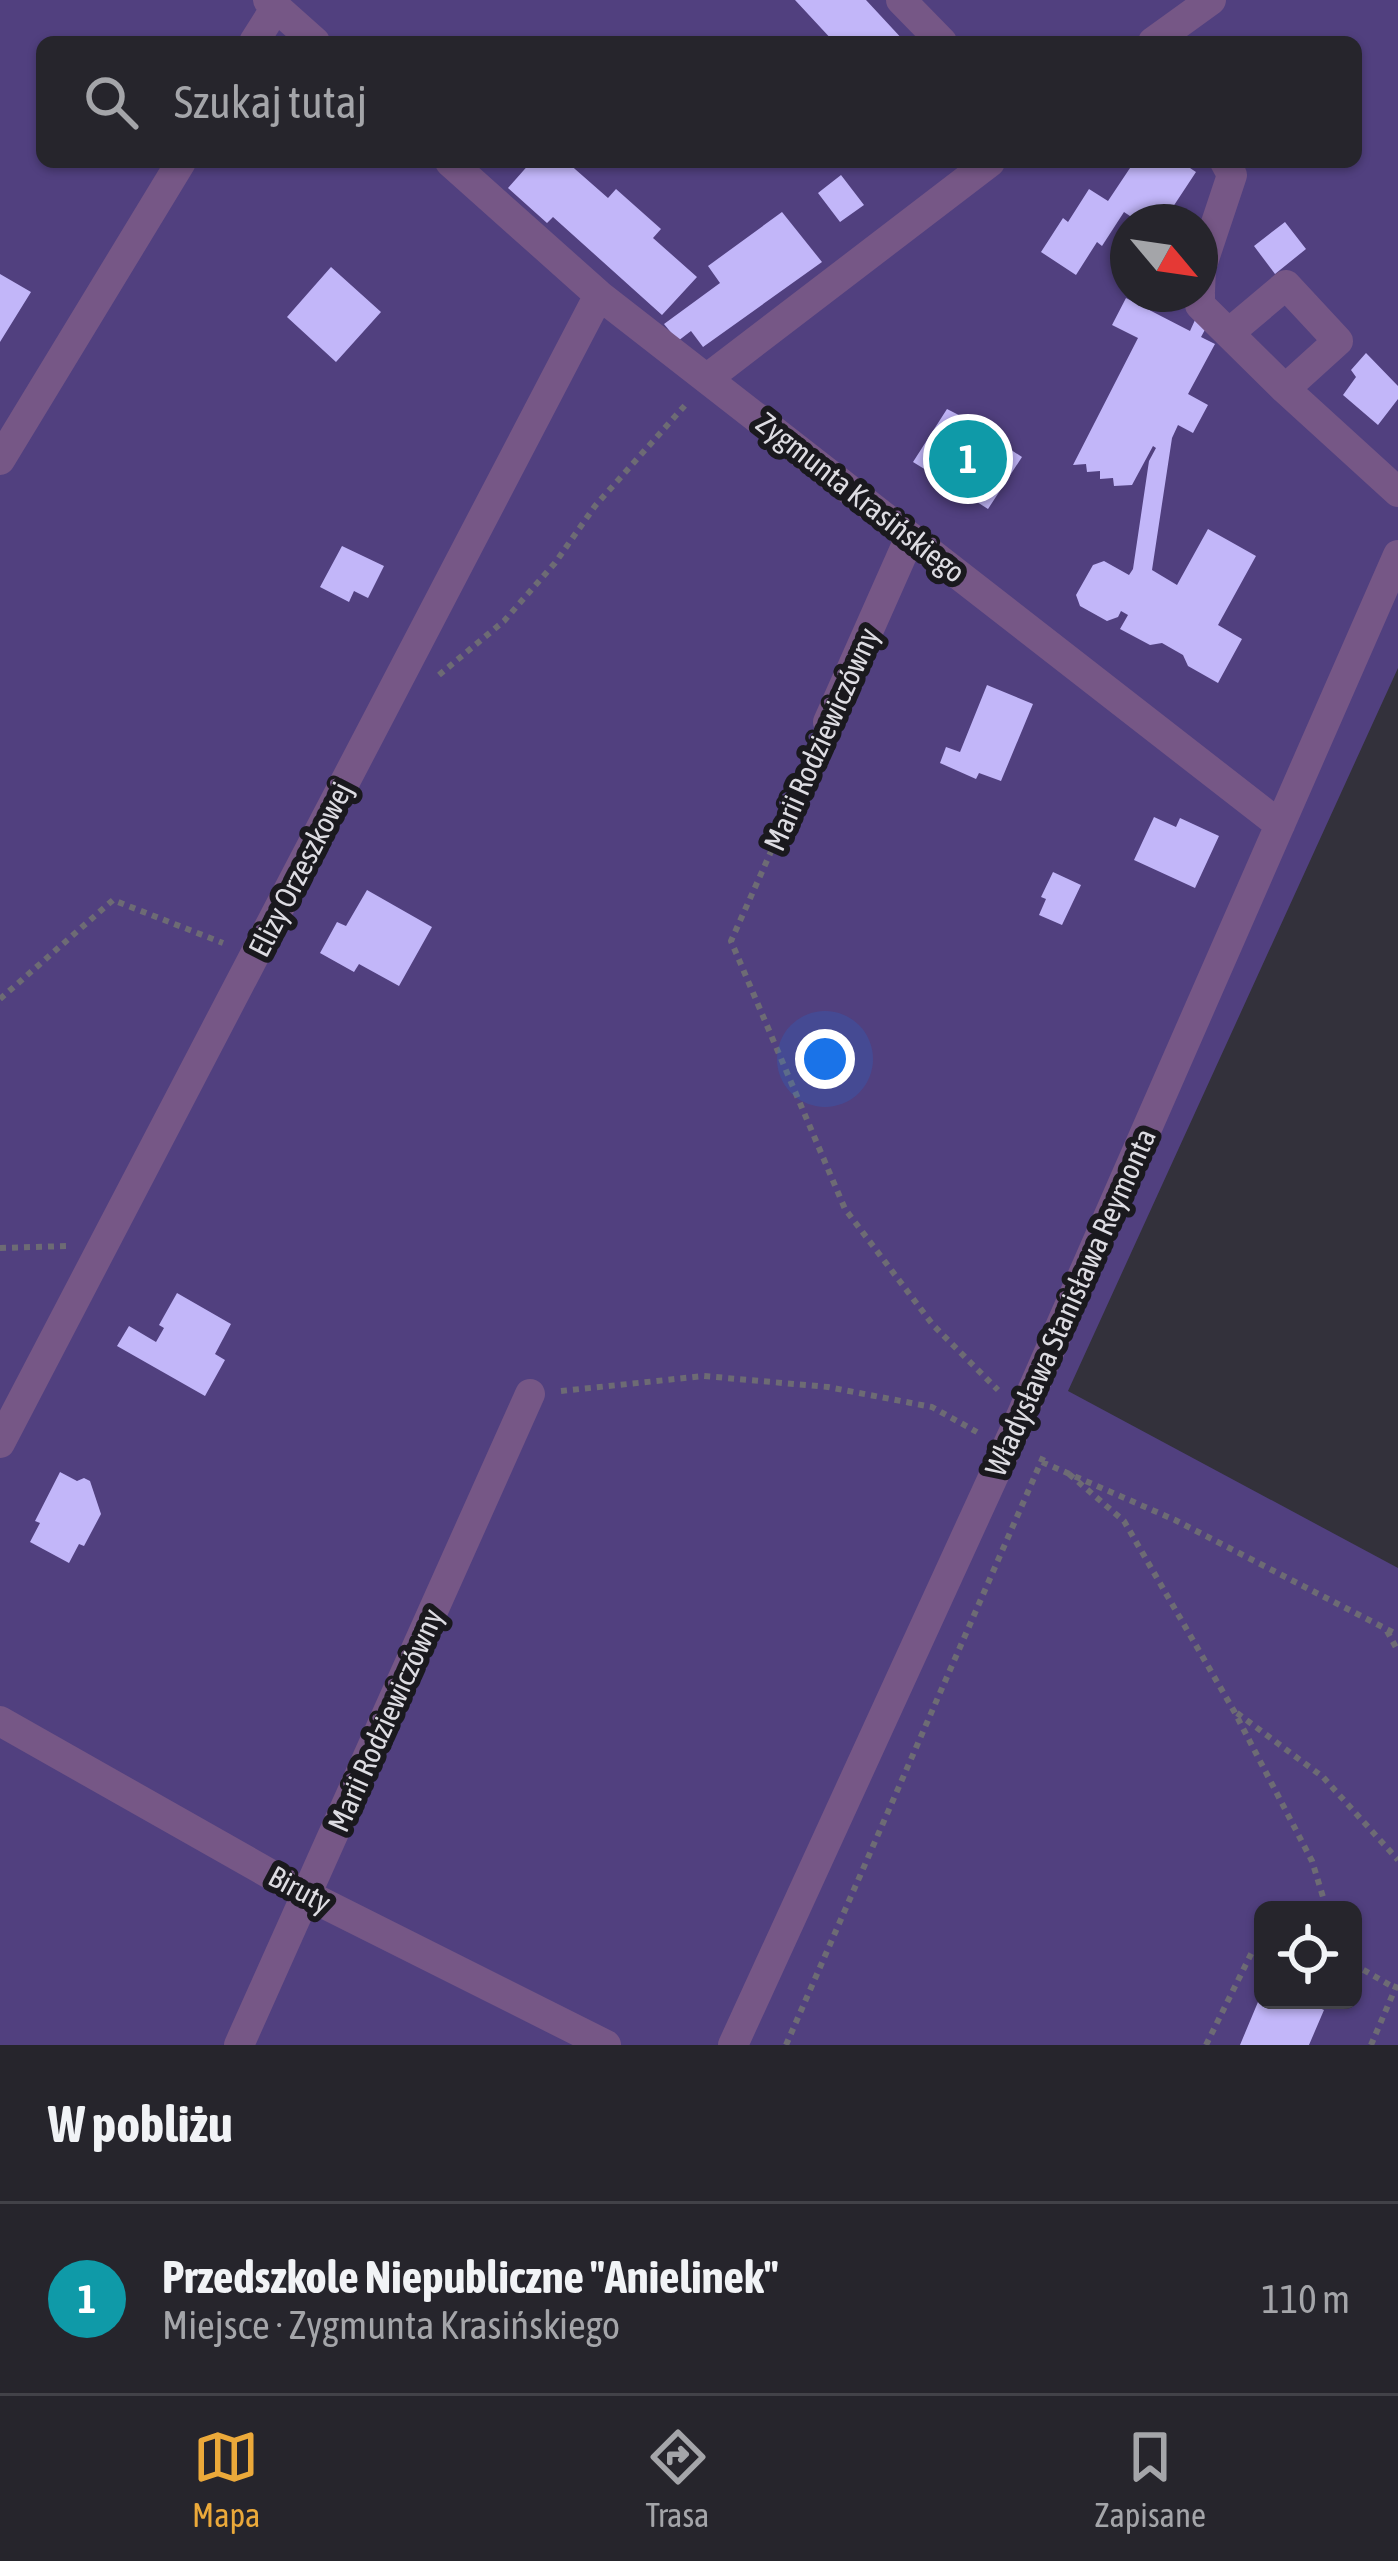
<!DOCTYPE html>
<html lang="pl">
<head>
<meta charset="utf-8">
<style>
	:root { --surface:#26252c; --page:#2e2d34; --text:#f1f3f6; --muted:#a4a5a9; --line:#424248; --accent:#eba93a }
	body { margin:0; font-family:"Asap Condensed",sans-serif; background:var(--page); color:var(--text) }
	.controls { position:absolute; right:36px; bottom:36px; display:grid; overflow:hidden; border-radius:18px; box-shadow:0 3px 9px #0004 }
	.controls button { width:108px; height:108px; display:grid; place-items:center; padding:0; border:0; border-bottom:3px solid var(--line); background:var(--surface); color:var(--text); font:60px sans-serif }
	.compass { position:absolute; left:1110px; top:204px; width:108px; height:108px; border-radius:50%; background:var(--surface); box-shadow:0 3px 9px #0004; rotate:119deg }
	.you { position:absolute; left:825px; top:1059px; width:42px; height:42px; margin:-30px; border:9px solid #fff; border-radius:50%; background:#1a73e8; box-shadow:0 0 0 18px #1a73e833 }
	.badge { display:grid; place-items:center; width:78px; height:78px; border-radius:50%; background:var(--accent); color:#fff; font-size:39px; font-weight:700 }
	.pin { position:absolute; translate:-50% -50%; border:6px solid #fff; box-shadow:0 3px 12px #0006 }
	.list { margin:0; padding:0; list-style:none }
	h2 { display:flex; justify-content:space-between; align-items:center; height:156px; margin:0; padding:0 48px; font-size:51px }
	h2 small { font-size:39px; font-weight:400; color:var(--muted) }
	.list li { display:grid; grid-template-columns:78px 1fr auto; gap:36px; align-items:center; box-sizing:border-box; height:192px; padding:0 48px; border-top:3px solid var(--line) }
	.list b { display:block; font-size:45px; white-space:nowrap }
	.list p { margin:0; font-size:39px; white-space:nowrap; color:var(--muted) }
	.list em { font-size:39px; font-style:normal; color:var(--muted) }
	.icon { flex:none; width:66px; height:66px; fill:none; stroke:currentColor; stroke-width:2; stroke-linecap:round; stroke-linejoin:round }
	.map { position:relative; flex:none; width:1398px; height:2045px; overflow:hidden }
	.search { position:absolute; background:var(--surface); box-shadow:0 3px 9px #0004; left:36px; right:36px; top:36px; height:132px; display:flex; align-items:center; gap:30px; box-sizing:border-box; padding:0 42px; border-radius:18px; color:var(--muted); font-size:45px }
	.sheet { height:348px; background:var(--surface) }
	nav { display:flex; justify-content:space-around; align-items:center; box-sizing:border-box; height:168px; border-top:3px solid var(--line); background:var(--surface); font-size:33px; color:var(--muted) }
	nav a { display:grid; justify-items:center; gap:6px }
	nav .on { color:var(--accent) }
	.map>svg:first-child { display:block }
	.green { fill:#51407f; fill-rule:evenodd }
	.building { fill:#c2b6f9 }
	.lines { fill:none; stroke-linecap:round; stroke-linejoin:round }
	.path { stroke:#6d6b74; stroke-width:6; stroke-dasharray:6 6; stroke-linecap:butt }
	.minor { stroke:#765786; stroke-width:30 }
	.labels { text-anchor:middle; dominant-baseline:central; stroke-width:12; stroke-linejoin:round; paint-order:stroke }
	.street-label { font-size:30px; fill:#dddce2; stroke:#1a191e }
</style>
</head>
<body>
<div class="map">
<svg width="1398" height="2045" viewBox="0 0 1398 2045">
	<rect width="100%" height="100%" fill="#33313b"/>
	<!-- green -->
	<path class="green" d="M0,0H1398V668L1068,1391L1398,1568V2045H0ZM42,42H1356V162H42ZM1128,222H1200V294H1128ZM1263,1910H1353V2000H1263Z"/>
	<!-- building -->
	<path class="building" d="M795,0H866L905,42H834Z
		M531,162H567L608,198L616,189L661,229L653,238L697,277L662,315L553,217L547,223L508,188Z
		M1134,162H1181L1196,172L1163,222H1139L1124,212L1102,246L1097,242L1076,275L1041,252L1063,218L1068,222L1089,189L1108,201Z
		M841,175L864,205L840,222L818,193Z
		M782,212L822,262L703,347L691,331L678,341L664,324L720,283L708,266Z
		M1285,222L1306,249L1275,274L1254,246Z
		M331,267L381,312L336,362L287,317Z
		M0,274L31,292L0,342Z
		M1126,298L1190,331L1195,320L1207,326L1201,337L1215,344L1188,394L1208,405L1193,433L1178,425L1172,438L1152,570L1177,585L1208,529L1256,556L1218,625L1242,639L1218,683L1188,666L1183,655L1162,643L1150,645L1120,629L1128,615L1121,611L1118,617L1107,621L1080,606L1076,595L1093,565L1104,561L1129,575L1133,569L1149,461L1156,448L1153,446L1132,485L1114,486L1113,478L1100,479V471L1087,472L1086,464L1073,465L1138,338L1112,325Z
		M1366,353L1398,386V399L1378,425L1343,395L1356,377L1351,370Z
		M947,409L998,435L996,440L1022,457L988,509L963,493L959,499L935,484L939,478L913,462Z
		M342,546L384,566L368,598L354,591L349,602L320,587Z
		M987,685L1033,704L1001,781L979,773L976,779L940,763L946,747L960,752Z
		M1154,817L1176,827L1180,818L1219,836L1195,888L1134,860Z
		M1053,872L1081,885L1062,925L1039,915L1046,899L1041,897Z
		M367,890L432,927L399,986L359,964L354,972L320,953L337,922L346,926Z
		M177,1293L231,1324L215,1354L225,1360L205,1396L117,1346L129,1326L156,1342L164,1328L159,1325Z
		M60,1472L77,1481L84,1478L90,1481L101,1514L84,1546L79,1544L69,1563L30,1542L40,1523L35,1521Z
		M1263,1990V2000H1301L1324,2010L1309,2045H1240Z"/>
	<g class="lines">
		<!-- path -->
		<path class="path" d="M439,675L504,621L555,563L595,506L688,402
			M816,751L731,941L845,1209L933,1325L998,1390
			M0,999L113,900L223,943
			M0,1248L68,1246
			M561,1391L704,1376L828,1387L932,1407L977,1432
			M1042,1462L1175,1520L1398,1635
			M1069,1474L1124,1521L1234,1711L1312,1861L1327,1910
			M1387,1631L1398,1651
			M1237,1713L1323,1777L1398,1860
			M1353,1964L1395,1988
			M786,2045L1044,1455
			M1206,2045L1253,1950L1263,1949
			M1371,2045L1398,1982"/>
		<!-- minor -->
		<path class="minor" d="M268,0L315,42
			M901,0L942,42
			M254,42L276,7
			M1153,42L1211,0
			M450,162L599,295L1280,825
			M1200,291L1201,268L1232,175L1225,162
			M1200,294V305L1285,389L1338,341L1286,285L1229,333
			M709,377L990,162
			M1285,389L1398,492
			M0,460L181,162
			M828,722L910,537
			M0,1443L599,295
			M0,1721L307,1895L606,2045
			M239,2045L530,1394
			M733,2045L1022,1414L1398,555"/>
	</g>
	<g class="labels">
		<!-- street labels -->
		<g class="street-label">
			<text transform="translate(861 497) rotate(38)">Zygmunta Krasińskiego</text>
			<text transform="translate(821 739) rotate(-66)">Marii Rodziewiczówny</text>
			<text transform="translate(300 869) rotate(-63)">Elizy Orzeszkowej</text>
			<text transform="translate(1070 1302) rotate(-66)">Władysława Stanisława Reymonta</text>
			<text transform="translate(385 1720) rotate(-66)">Marii Rodziewiczówny</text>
			<text transform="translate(300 1889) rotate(28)">Biruty</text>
		</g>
	</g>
</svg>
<div class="controls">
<button><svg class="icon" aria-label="locate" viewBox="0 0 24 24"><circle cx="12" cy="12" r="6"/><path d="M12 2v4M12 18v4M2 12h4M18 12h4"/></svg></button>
</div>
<svg class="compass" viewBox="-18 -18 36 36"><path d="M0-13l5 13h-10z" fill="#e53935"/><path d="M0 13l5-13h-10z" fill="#a4a5a9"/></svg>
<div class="you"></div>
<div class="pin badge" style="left:968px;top:459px;background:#0f9aa8">1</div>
<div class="search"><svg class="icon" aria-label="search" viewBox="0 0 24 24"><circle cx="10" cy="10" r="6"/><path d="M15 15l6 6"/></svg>Szukaj tutaj</div>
</div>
<section class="sheet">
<h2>W pobliżu<small></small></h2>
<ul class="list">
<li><span class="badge" style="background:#0f9aa8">1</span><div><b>Przedszkole Niepubliczne &quot;Anielinek&quot;</b><p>Miejsce · Zygmunta Krasińskiego</p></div><em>110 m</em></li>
</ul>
</section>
<nav>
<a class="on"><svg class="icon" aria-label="map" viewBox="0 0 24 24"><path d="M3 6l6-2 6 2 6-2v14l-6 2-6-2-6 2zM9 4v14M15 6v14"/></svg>Mapa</a>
<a><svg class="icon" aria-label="directions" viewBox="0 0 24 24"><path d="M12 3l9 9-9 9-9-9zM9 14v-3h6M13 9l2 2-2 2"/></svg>Trasa</a>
<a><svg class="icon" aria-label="saved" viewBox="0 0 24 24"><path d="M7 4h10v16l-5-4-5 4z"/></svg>Zapisane</a>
</nav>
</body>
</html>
